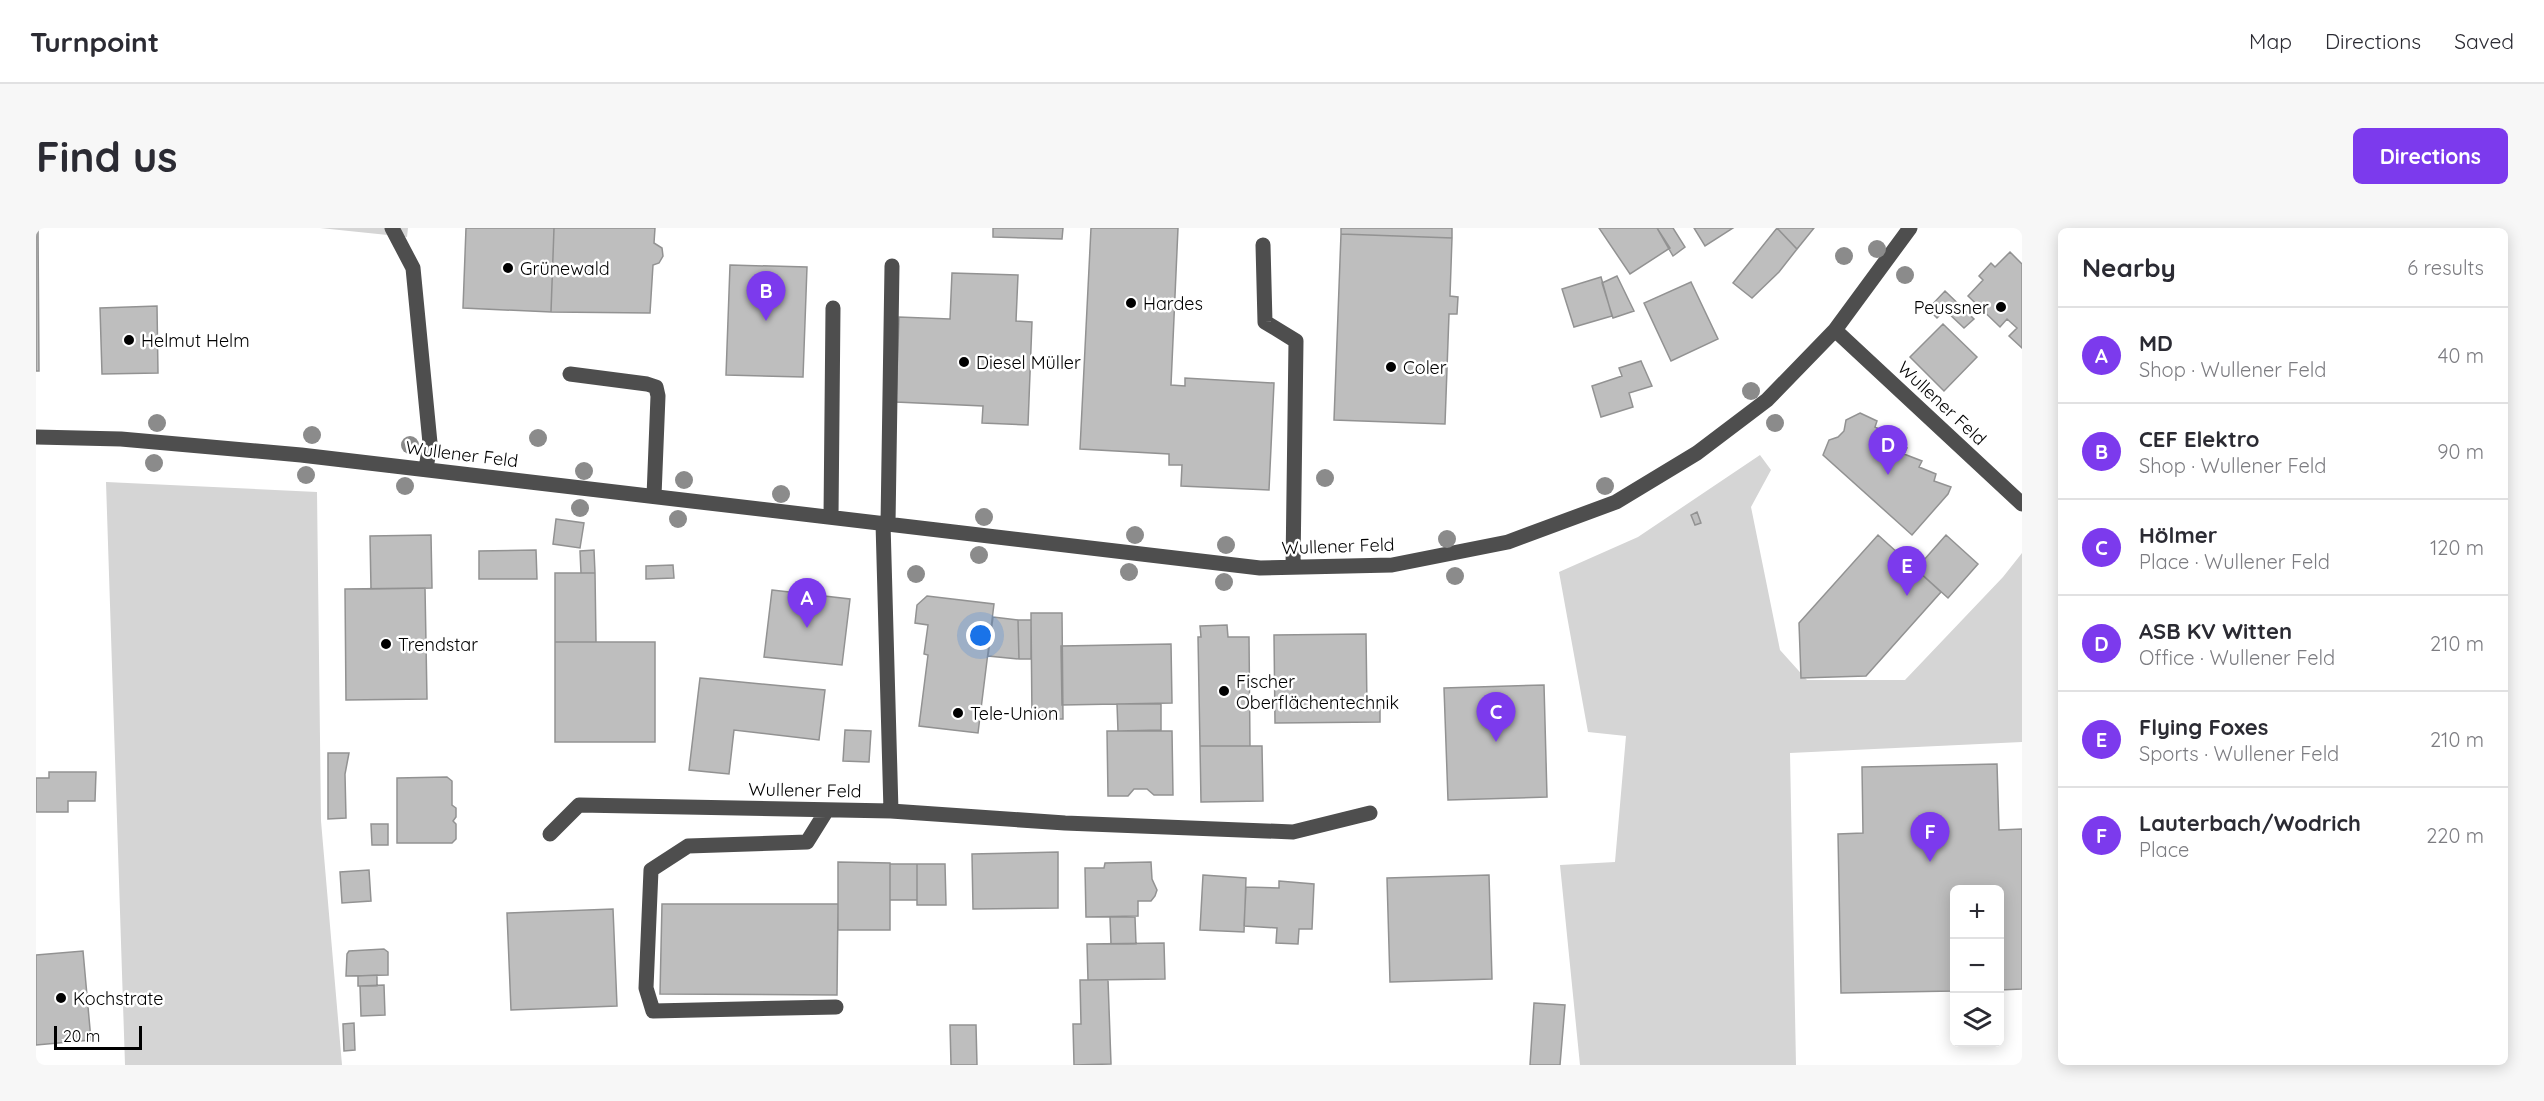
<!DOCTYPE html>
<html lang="en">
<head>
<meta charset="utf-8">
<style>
	:root { --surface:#fff; --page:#f7f7f7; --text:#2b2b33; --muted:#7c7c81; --line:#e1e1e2; --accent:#7c3aed }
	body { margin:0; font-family:Quicksand,sans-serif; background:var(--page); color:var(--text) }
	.controls { position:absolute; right:18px; bottom:18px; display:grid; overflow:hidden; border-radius:9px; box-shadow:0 3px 15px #0003 }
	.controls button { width:54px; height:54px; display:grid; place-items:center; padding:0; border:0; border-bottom:2px solid var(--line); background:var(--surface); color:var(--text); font:30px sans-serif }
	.scale { position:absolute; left:18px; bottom:15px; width:88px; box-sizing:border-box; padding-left:6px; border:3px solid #000; border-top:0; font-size:16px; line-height:21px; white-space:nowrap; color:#000; -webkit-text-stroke:4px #fff; paint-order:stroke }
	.you { position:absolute; left:945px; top:408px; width:21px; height:21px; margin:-15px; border:4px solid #fff; border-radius:50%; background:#1a73e8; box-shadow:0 0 0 9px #1a73e833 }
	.badge { display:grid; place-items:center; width:39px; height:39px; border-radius:50%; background:var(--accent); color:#fff; font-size:20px; font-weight:700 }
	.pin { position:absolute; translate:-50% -50px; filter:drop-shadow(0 2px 3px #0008) }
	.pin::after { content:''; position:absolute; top:32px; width:21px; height:18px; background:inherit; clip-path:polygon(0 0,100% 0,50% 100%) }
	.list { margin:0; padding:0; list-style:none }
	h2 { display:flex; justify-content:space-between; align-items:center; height:78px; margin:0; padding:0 24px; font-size:26px }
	h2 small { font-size:20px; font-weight:400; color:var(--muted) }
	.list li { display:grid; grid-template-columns:39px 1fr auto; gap:18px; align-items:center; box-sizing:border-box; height:96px; padding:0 24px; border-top:2px solid var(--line) }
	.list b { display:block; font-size:22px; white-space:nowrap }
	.list p { margin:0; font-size:20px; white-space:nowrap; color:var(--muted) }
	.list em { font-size:20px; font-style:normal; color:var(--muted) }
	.icon { flex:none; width:33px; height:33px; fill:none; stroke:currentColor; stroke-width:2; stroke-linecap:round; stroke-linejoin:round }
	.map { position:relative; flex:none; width:1986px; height:837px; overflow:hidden; border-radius:9px }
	header { display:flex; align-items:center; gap:36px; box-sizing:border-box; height:84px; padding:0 30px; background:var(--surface); border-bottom:2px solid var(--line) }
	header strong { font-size:28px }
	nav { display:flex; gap:33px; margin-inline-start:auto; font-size:21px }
	.intro { display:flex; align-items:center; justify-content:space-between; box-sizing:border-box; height:144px; padding:0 36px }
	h1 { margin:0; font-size:42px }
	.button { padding:15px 27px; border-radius:9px; background:var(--accent); color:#fff; font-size:21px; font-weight:700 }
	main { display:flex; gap:36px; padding:0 36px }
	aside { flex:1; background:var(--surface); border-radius:9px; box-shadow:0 3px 15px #0003 }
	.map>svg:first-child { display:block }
	.green { fill:#d5d5d5 }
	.building { fill:#bebebe; stroke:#929292; stroke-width:1.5 }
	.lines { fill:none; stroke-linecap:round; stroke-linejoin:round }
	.minor { stroke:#4e4e4e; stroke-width:15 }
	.tree { fill:#8b8b8b }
	.poi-dot { fill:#000; stroke:#fff; stroke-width:2 }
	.labels { text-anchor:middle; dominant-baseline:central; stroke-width:5; stroke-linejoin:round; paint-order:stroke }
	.poi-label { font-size:18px; fill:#000; stroke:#fff; text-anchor:start }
	.street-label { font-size:18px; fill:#000; stroke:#fff }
</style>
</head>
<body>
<header>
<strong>Turnpoint</strong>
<nav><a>Map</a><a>Directions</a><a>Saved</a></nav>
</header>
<div class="intro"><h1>Find us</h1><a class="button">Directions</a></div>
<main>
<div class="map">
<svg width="1986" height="837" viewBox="0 0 1986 837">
	<rect width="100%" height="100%" fill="#fff"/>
	<!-- green -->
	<path class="green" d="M284,0H372L371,9Z
		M1724,227L1735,242L1715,279L1744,422L1771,452H1869L1967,349L1986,325V514L1754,525L1760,837H1544L1524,637L1579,634L1590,508L1552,504L1523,344L1602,309Z
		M70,254L281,264L285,593L306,837H89Z"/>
	<!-- building -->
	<path class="building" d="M0,0H2L3,143H0Z
		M430,0H518L515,84L427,80Z
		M518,0H619L618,15L626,20L627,28L623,35L617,37L614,85L515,84Z
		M957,0H1027L1026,11L957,9Z
		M1055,0H1142L1135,157L1149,158V150L1238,155L1233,262L1145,258L1146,237H1133V226L1044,221Z
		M1305,0H1416V10L1305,6Z
		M1563,0H1621L1634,20L1594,46Z
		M1621,0H1637L1649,19L1637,28Z
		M1658,0H1697L1669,18Z
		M1741,0H1778L1761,21Z
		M1741,0L1761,21L1743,44L1716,70L1697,55Z
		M1305,6L1416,10L1414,68L1422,69L1421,86H1413L1409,196L1298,192Z
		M1974,24L1986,36V120L1973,108L1981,100L1971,91L1964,99L1932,68L1947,52L1943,48L1955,35L1959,39Z
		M694,37L771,39L767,149L690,147Z
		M916,45L982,47L980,93L996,94L992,197L946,195L947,178L860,174L863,89L914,91Z
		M1581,48L1598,83L1577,90L1566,55Z
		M1565,49L1576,88L1538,99L1526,61Z
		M1655,54L1682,111L1635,133L1608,75Z
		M1909,63L1938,91L1928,100L1909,82L1901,90L1892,81Z
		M121,78L122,145L66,146L64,80Z
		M1907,96L1941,129L1908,163L1874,129Z
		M1605,133L1616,158L1593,165L1597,179L1565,189L1556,158L1586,148L1583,140Z
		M1824,185L1841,193L1839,199L1856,207L1854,213L1871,220L1868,226L1886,233L1883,239L1900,246L1898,253L1915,259L1912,266L1876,307L1787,227L1793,212L1802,209L1808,203L1810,192Z
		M1661,284L1665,295L1659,297L1655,287Z
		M520,291L548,295L544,320L517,316Z
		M395,307L396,360L335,361L334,308Z
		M1842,307L1905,364L1830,448L1765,450L1763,395Z
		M1910,307L1942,336L1912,370L1880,341Z
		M500,322L501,351H443V323Z
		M558,322L559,345H545L544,323Z
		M637,337L638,350L610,351V338Z
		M519,345H559L560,414H519Z
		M389,360L391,471L310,472L309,361Z
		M736,362L814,371L806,437L728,429Z
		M891,368L958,376L942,505L883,498L892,427L888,426L892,397L879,395L881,377Z
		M995,385H1026L1027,491H996Z
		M957,389L982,392L983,431L952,428Z
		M982,392H995V431H983Z
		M1191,397L1192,409H1213L1214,518H1164L1162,409H1165L1164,398Z
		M1330,406L1331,479L1344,478V494L1239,495L1238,407Z
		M519,414H619V514H519Z
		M1135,416L1136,475L1026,477L1025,418Z
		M664,450L789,462L783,512L698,502L693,546L653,542Z
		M1508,457L1511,569L1412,572L1408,460Z
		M1081,476H1125V502L1082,503Z
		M809,502L835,503L833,534L807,533Z
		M1071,503H1136L1137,567H1118L1111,561H1098L1092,568H1072Z
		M1164,518H1226L1227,573L1165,574Z
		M292,525H313L309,546L310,590L292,591Z
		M1961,536L1963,602L1986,601V761L1964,762V662H1918V763L1805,765L1802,606L1827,605L1826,539Z
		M13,544H60L59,573H32V584H0V550H13Z
		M411,549L416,553V577L420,580V589L417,593L420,596V611L416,615H361V550Z
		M335,596H352V617H336Z
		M1022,624V680L937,681L936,626Z
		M802,634L854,635V702H802Z
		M1115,634L1116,651L1121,662L1119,668L1115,673H1102V688L1050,689L1049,640H1068L1069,635Z
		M854,636H881V672H854Z
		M881,636H909L910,677H881Z
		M333,642L335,673L306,675L304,644Z
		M1167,647L1210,650L1208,704L1164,702Z
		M1453,647L1456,751L1354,754L1351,650Z
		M1243,653L1278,656L1276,701H1263L1262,716L1240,715L1241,700L1208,698L1210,659L1243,660Z
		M626,676H802L801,767L624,766Z
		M577,681L581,778L475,782L471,685Z
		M1074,689H1099L1100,716H1075Z
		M1128,715L1129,751L1052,752L1051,716Z
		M348,721L352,724V747L310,748L311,726L313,723Z
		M47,723L55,812L0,817V727Z
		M341,747V758H322V748Z
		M1044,752H1072L1075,836L1038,837L1037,796H1045Z
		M348,757L349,787L325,788L324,758Z
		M1498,775L1529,777L1524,837H1494Z
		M318,795L319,822L308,823L307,796Z
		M914,797H940L941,837H915Z"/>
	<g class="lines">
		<!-- minor -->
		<path class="minor" d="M356,0L377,40L394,215L390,241
			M1227,17L1229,94L1260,113L1257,339
			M1799,102L1986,276
			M534,146L611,156L620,159L622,168L618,268
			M0,209L85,211L265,227L1224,340L1356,337L1472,314L1580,274L1661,225L1731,172L1799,102L1874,0
			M795,289L797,80
			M852,296L856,38
			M791,582L771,614L652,618L615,642L610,760L617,783L800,779
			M855,583L1029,595L1257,604L1334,585
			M514,606L543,577L855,583L847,295"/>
	</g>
	<!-- trees -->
	<g class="tree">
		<circle cx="1841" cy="21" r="9"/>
		<circle cx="1808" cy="28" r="9"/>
		<circle cx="1869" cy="47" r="9"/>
		<circle cx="1715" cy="163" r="9"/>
		<circle cx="121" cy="195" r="9"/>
		<circle cx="1739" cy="195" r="9"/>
		<circle cx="276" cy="207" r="9"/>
		<circle cx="502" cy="210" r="9"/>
		<circle cx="374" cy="217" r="9"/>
		<circle cx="118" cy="235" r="9"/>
		<circle cx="548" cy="243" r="9"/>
		<circle cx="270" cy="247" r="9"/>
		<circle cx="1289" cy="250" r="9"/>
		<circle cx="648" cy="252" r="9"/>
		<circle cx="369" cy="258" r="9"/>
		<circle cx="1569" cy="258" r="9"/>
		<circle cx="745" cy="266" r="9"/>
		<circle cx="544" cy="280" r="9"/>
		<circle cx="948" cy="289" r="9"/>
		<circle cx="642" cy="291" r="9"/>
		<circle cx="1099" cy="307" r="9"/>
		<circle cx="1411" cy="311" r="9"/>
		<circle cx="1190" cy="317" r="9"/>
		<circle cx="943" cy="327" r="9"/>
		<circle cx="1093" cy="344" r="9"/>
		<circle cx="880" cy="346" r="9"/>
		<circle cx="1419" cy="348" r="9"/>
		<circle cx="1188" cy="354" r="9"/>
	</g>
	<!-- markers -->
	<g class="poi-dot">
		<circle cx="472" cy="40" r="6"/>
		<circle cx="1095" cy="75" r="6"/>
		<circle cx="1965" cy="79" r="6"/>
		<circle cx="93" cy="112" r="6"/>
		<circle cx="928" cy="134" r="6"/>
		<circle cx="1355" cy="139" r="6"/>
		<circle cx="350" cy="416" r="6"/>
		<circle cx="1188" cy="463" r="6"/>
		<circle cx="922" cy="485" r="6"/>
		<circle cx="25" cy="770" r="6"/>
	</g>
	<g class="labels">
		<!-- poi labels -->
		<g class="poi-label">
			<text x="484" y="40">Grünewald</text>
			<text x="1107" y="75">Hardes</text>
			<text x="1953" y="79" text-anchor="end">Peussner</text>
			<text x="105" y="112">Helmut Helm</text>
			<text x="940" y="134">Diesel Müller</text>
			<text x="1367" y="139">Coler</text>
			<text x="362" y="416">Trendstar</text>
			<text x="1200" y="453">Fischer<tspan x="1200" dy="21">Oberflächentechnik</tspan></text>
			<text x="934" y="485">Tele-Union</text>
			<text x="37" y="770">Kochstrate</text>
		</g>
		<!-- street labels -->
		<g class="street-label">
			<text transform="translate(1906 175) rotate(43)">Wullener Feld</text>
			<text transform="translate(426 226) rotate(7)">Wullener Feld</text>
			<text transform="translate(1302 318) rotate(-2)">Wullener Feld</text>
			<text transform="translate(769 562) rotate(1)">Wullener Feld</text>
		</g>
	</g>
</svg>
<div class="controls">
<button>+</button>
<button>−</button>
<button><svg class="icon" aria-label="layers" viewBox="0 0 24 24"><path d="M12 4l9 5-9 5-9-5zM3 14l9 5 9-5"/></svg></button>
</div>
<div class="scale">20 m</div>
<div class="you"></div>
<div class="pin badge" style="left:771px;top:400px">A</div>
<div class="pin badge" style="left:730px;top:93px">B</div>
<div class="pin badge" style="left:1460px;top:514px">C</div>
<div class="pin badge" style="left:1852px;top:247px">D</div>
<div class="pin badge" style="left:1871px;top:368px">E</div>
<div class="pin badge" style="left:1894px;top:634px">F</div>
</div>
<aside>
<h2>Nearby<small>6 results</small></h2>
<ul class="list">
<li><span class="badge">A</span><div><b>MD</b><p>Shop · Wullener Feld</p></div><em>40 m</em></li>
<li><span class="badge">B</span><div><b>CEF Elektro</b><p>Shop · Wullener Feld</p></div><em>90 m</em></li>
<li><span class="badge">C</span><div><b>Hölmer</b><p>Place · Wullener Feld</p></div><em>120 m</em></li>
<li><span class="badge">D</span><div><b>ASB KV Witten</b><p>Office · Wullener Feld</p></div><em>210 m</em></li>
<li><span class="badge">E</span><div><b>Flying Foxes</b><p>Sports · Wullener Feld</p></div><em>210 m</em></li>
<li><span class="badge">F</span><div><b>Lauterbach/Wodrich</b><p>Place</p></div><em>220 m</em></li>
</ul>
</aside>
</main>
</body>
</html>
